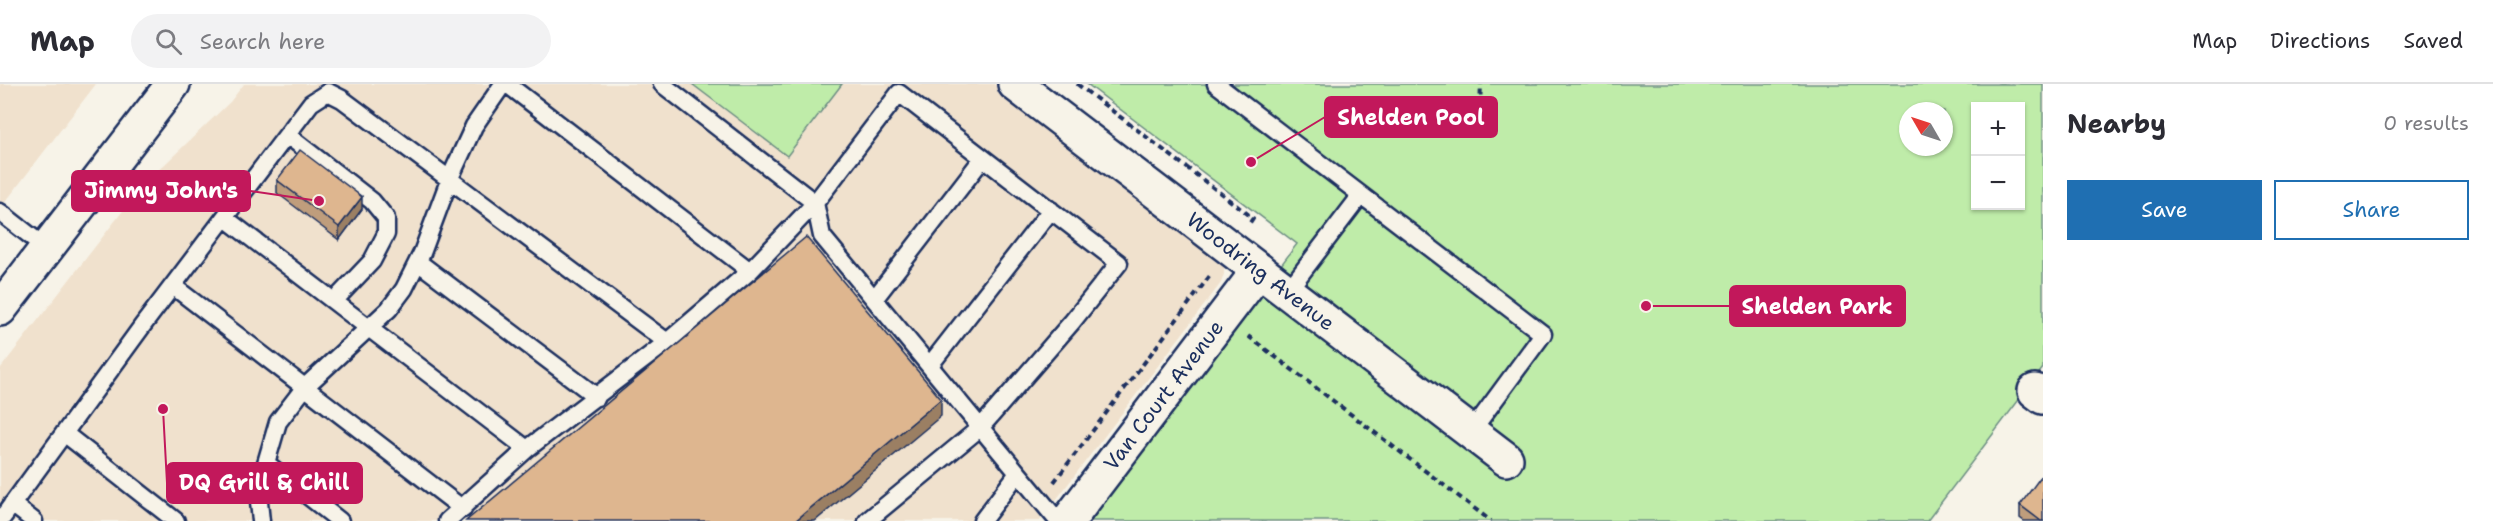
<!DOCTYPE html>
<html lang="en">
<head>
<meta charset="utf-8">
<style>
	:root { --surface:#fff; --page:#f2f2f3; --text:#2b2b33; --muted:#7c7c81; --line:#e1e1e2; --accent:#1f6fb2 }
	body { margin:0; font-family:"Shantell Sans",sans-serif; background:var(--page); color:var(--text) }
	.controls { position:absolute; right:18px; top:18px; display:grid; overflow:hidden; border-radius:0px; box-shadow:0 2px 4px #0004 }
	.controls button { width:54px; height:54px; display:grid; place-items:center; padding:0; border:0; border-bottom:2px solid var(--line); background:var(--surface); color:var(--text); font:30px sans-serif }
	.compass { position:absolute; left:1899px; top:18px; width:54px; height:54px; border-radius:50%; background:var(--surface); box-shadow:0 2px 4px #0004; rotate:309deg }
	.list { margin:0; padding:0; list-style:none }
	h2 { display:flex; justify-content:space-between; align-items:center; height:78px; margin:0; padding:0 24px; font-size:26px }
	h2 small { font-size:20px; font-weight:400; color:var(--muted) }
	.actions { display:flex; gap:12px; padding:18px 24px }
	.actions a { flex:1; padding:14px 0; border:2px solid var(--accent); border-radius:0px; text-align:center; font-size:21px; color:var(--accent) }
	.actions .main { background:var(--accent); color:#fff }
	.icon { flex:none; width:33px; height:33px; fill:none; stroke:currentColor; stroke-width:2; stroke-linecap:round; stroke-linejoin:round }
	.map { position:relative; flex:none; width:2043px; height:437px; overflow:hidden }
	header { display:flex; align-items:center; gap:36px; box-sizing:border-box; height:84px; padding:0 30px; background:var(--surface); border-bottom:2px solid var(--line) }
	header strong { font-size:28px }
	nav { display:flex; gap:33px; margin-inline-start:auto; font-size:21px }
	.search { width:420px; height:54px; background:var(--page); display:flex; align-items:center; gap:15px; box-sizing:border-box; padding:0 21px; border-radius:33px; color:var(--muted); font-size:22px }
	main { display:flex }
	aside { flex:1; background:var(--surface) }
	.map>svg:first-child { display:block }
	.built { fill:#f0e1cd }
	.green { fill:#bfeca9; stroke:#6d8e84; stroke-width:1.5; fill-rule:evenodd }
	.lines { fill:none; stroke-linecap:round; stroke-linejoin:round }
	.lane-casing { stroke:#1b2f5e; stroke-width:21 }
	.street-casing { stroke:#1b2f5e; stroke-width:38 }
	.secondary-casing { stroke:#1b2f5e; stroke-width:38 }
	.path { stroke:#1b2f5e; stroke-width:4; stroke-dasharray:6 4.5; stroke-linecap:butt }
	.lane { stroke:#f7f3e8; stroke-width:16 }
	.street { stroke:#f7f3e8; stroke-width:33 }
	.secondary { stroke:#f7f3e8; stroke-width:33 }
	.wall { fill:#bf9d7b; stroke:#1b2f5e; stroke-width:1.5 }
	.shaded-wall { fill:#9b7f64; stroke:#1b2f5e; stroke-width:1.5 }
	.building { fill:#deb68f; stroke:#1b2f5e; stroke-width:1.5 }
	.labels { text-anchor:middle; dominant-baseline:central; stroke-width:4.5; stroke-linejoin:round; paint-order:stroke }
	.street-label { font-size:21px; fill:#1b2f5e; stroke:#f7f3e8 }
	.leader { fill:none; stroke:#c2185b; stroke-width:2 }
	.callout-dot { fill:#c2185b; stroke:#f7f3e8; stroke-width:2 }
	.callout { fill:#c2185b; stroke:#c2185b; stroke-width:2 }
	.callout-label { font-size:22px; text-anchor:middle; font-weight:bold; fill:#fff }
</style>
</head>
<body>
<header>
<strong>Map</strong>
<div class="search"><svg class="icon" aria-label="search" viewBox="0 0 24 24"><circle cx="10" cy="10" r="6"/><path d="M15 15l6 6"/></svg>Search here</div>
<nav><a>Map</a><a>Directions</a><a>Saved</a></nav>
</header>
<main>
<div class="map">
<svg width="2043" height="437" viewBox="0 0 2043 437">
	<rect width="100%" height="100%" fill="#f7f3e8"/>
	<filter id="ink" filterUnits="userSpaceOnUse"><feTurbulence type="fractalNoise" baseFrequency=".0167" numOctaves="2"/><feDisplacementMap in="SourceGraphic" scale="12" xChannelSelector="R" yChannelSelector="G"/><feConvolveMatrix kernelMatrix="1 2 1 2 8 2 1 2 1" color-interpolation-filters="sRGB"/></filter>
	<g filter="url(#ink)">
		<!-- built -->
		<path class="built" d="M0,0H96L0,125Z
			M244,0H994L1206,158L1217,168L1224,181V190L1221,199L1040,437H0V285L143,101L230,18Z"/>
		<!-- green -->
		<path class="green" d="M692,0H842L787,72Z
			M1087,0H2043V284L1927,437H1086L1297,160ZM1976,22H2020V122H1976ZM1908,27H1944V63H1908Z"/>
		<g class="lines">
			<defs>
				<path id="lane" d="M662,0L815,119L899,9L1119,179L1072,238L981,343L867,437
					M1216,0L1543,250L1471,348
					M287,51L372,117L386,134V150L372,177L334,217
					M0,128L46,164
					M225,134L527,365
					M418,178L597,313
					M750,187L815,119L822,152L1018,389L982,437
					M173,202L463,425
					M1287,208L1361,111
					M875,214L983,74
					M930,281L1051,126
					M64,349L176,437
					M266,379L340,437
					M1018,389L1058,437
					M12,420L34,437
					M0,437L143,241L311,19L328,8L342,15L667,258
					M261,437L259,418L266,379L278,338L305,303L389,225L404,205L422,169L450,94L474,42L503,0
					M447,437L527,365L667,258L750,187L507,0"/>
				<g id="street">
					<path id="s1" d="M1015,0L1506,375"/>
					<path d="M2035,307L2043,313"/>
					<path id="s2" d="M1068,437L1259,186"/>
				</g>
				<path id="secondary" d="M0,225L173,0"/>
			</defs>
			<!-- lane casing -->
			<use href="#lane" class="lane-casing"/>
			<!-- street casing -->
			<use href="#street" class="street-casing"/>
			<!-- secondary casing -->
			<use href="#secondary" class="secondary-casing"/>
			<!-- path -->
			<path class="path" d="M1077,0L1253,134L1249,140
				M1480,22L1481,0
				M1248,252L1491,437
				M1054,398L1212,189"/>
			<!-- lane -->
			<use href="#lane" class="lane"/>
			<!-- street -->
			<use href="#street" class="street"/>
			<!-- secondary -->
			<use href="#secondary" class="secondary"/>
		</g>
		<!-- wall -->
		<path class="wall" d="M277,96L362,125L339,156L277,109Z
			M2020,421L2043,437H2024L2020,434Z"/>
		<!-- shaded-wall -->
		<path class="shaded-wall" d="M362,113V125L339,156V143Z
			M941,315V332L815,437H795Z"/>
		<!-- building -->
		<path class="building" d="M300,66L362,113L339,143L277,96Z
			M806,153L941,315L795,437H466Z
			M2042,391L2043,392V437H2041L2020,421Z"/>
	</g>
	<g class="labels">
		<!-- street labels -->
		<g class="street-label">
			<text stroke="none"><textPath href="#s1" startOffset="309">Woodring Avenue</textPath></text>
			<text stroke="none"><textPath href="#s2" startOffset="158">Van Court Avenue</textPath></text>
		</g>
	</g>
	<!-- callouts -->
	<path class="leader" d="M1251 78L1325 33M319 117L250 107M1646 222L1730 222M163 325L167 399"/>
	<g class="callout-dot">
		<circle cx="1251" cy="78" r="6"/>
		<circle cx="319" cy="117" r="6"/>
		<circle cx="1646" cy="222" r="6"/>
		<circle cx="163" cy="325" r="6"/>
	</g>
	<g class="callout">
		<rect x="1325" y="13" width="172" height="40" rx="6"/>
		<rect x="72" y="87" width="178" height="40" rx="6"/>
		<rect x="1730" y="202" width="175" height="40" rx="6"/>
		<rect x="167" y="379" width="195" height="40" rx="6"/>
	</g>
	<g class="callout-label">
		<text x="1411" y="41">Shelden Pool</text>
		<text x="161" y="114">Jimmy John's</text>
		<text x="1817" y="230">Shelden Park</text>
		<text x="264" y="406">DQ Grill &amp; Chill</text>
	</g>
</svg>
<div class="controls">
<button>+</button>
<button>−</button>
</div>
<svg class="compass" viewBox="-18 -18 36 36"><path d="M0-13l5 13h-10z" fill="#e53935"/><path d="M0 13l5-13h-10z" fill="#7c7c81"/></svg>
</div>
<aside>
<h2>Nearby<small>0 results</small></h2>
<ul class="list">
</ul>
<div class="actions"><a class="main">Save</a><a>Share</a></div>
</aside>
</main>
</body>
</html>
